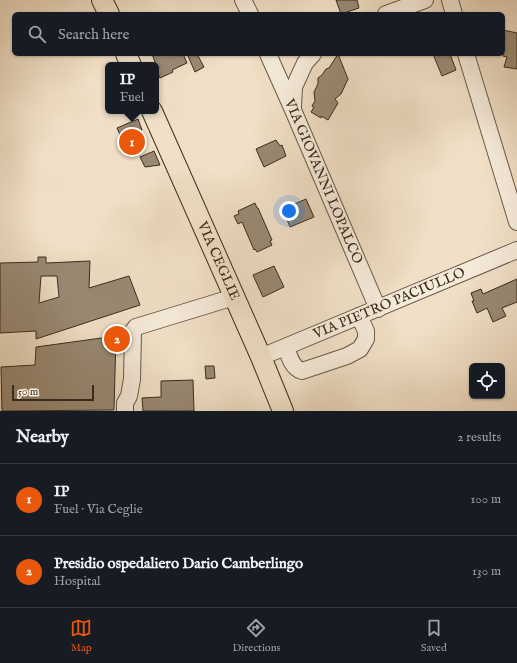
<!DOCTYPE html>
<html lang="en">
<head>
<meta charset="utf-8">
<style>
	:root { --surface:#171b24; --page:#20242c; --text:#f1f3f6; --muted:#9ea1a6; --line:#363941; --accent:#ea580c }
	body { margin:0; font-family:"IM FELL English",serif; background:var(--page); color:var(--text) }
	.controls { position:absolute; right:12px; bottom:12px; display:grid; overflow:hidden; border-radius:6px; box-shadow:0 1px 3px #0004 }
	.controls button { width:36px; height:36px; display:grid; place-items:center; padding:0; border:0; border-bottom:1px solid var(--line); background:var(--surface); color:var(--text); font:20px sans-serif }
	.scale { position:absolute; left:12px; bottom:10px; width:82px; box-sizing:border-box; padding-left:4px; border:2px solid #3a2c1d; border-top:0; font-size:11px; line-height:14px; white-space:nowrap; color:#3a2c1d; -webkit-text-stroke:3px #f6ebdb; paint-order:stroke }
	.you { position:absolute; left:289px; top:211px; width:14px; height:14px; margin:-10px; border:3px solid #fff; border-radius:50%; background:#1a73e8; box-shadow:0 0 0 6px #1a73e833 }
	.badge { display:grid; place-items:center; width:26px; height:26px; border-radius:50%; background:var(--accent); color:#fff; font-size:13px; font-weight:700 }
	.pin { position:absolute; translate:-50% -50%; border:2px solid #fff; box-shadow:0 1px 4px #0006 }
	.popup { position:absolute; left:105px; top:62px; width:54px; height:52px; box-sizing:border-box; display:grid; place-content:center; border-radius:6px; background:var(--surface); filter:drop-shadow(0 1px 3px #0005); font-size:13px; white-space:nowrap; color:var(--muted) }
	.popup b { font-size:15px; color:var(--text) }
	.popup::after { content:''; position:absolute; left:50%; top:100%; margin-left:-8px; border:8px solid transparent; border-top-color:var(--surface) }
	.list { margin:0; padding:0; list-style:none }
	h2 { display:flex; justify-content:space-between; align-items:center; height:52px; margin:0; padding:0 16px; font-size:17px }
	h2 small { font-size:13px; font-weight:400; color:var(--muted) }
	.list li { display:grid; grid-template-columns:26px 1fr auto; gap:12px; align-items:center; box-sizing:border-box; height:72px; padding:0 16px; border-top:1px solid var(--line) }
	.list b { display:block; font-size:15px; white-space:nowrap }
	.list p { margin:0; font-size:13px; white-space:nowrap; color:var(--muted) }
	.list em { font-size:13px; font-style:normal; color:var(--muted) }
	.icon { flex:none; width:22px; height:22px; fill:none; stroke:currentColor; stroke-width:2; stroke-linecap:round; stroke-linejoin:round }
	.map { position:relative; flex:none; width:517px; height:411px; overflow:hidden }
	.search { position:absolute; background:var(--surface); box-shadow:0 1px 3px #0004; left:12px; right:12px; top:12px; height:44px; display:flex; align-items:center; gap:10px; box-sizing:border-box; padding:0 14px; border-radius:6px; color:var(--muted); font-size:15px }
	.sheet { height:196px; background:var(--surface) }
	nav { display:flex; justify-content:space-around; align-items:center; box-sizing:border-box; height:56px; border-top:1px solid var(--line); background:var(--surface); font-size:11px; color:var(--muted) }
	nav a { display:grid; justify-items:center; gap:2px }
	nav .on { color:var(--accent) }
	.map>svg:first-child { display:block }
	.building { fill:#998a75; stroke:#3a2c1d; fill-rule:evenodd }
	.lines { fill:none; stroke-linecap:round; stroke-linejoin:round }
	.minor-casing { stroke:#685948; stroke-width:18 }
	.major-casing { stroke:#3a2c1d; stroke-width:22 }
	.minor { stroke:#f6ebdb; stroke-width:16 }
	.major { stroke:#f1e0c7; stroke-width:20 }
	.labels { text-anchor:middle; dominant-baseline:central; stroke-width:3.5; stroke-linejoin:round; paint-order:stroke }
	.street-label { font-size:14px; fill:#3a2c1d; stroke:#f6ebdb }
</style>
</head>
<body>
<div class="map">
<svg width="517" height="411" viewBox="0 0 517 411">
	<rect width="100%" height="100%" fill="#f1e0c7"/>
	<filter id="stains"><feTurbulence type="fractalNoise" baseFrequency=".005" numOctaves="4"/><feColorMatrix values="0 0 0 0 .2 0 0 0 0 .09 0 0 0 0 .02 0 0 0 .5 -.17"/></filter>
	<radialGradient id="worn" r=".72"><stop offset=".6" stop-color="#630" stop-opacity="0"/><stop offset="1" stop-color="#630" stop-opacity=".3"/></radialGradient>
	<!-- building -->
	<path class="building" d="M336,0H357L359,8L341,14Z
		M503,30L517,33V69L504,67L507,57L503,56Z
		M152,54H183L187,63L172,70L173,72L160,78L156,69V65Z
		M193,54H197L204,67L195,72L188,56Z
		M338,54L348,79L341,94L335,99L338,103L328,120L321,116V118L311,112L314,107L312,106L315,101L314,92L318,84V78L322,75L326,69L329,68Z
		M433,54H450L456,70L442,76Z
		M138,119L142,130L122,139L117,128Z
		M276,140L280,146L282,145L286,156L264,167L256,149Z
		M154,151L160,165L145,167L140,157Z
		M306,199L314,217L290,227L283,209Z
		M255,203L257,208H258L272,240L270,241L272,245L257,252L255,249L254,250L242,222L238,224L234,216L239,214L238,211Z
		M38,257H46V263L90,261L89,288L129,276L140,305L36,339V331L0,333V263L38,262ZM41,276H57L59,297L39,303Z
		M274,266L284,287L263,297L253,275Z
		M517,279V302L502,308L506,316L493,322L487,308L477,313L472,301H474L471,293L481,289L483,294Z
		M116,336L114,410L2,411L1,367L35,365L36,347Z
		M205,366H214L215,378L206,379Z
		M193,380L194,411H143L142,398L161,397V381Z"/>
	<g class="lines">
		<defs>
			<g id="minor">
				<path d="M243,0L250,14"/>
				<path d="M450,0L454,14"/>
				<path d="M386,14L425,0"/>
				<path id="s1" d="M268,54L293,110L378,309"/>
				<path d="M466,54L517,222"/>
				<path d="M293,107L294,87L305,63L313,54"/>
				<path d="M286,347C289,356 292,368 302,371L347,356L360,349L366,339V331L359,316"/>
				<path id="s2" d="M261,357L517,250"/>
				<path d="M125,411V403L129,396L132,379L133,331L136,327L234,297"/>
			</g>
			<g id="major">
				<path d="M102,0L109,14"/>
				<path d="M126,54L131,65"/>
				<path id="s3" d="M152,111L261,357L283,411"/>
			</g>
		</defs>
		<!-- minor casing -->
		<use href="#minor" class="minor-casing"/>
		<!-- major casing -->
		<use href="#major" class="major-casing"/>
		<!-- minor -->
		<use href="#minor" class="minor"/>
		<!-- major -->
		<use href="#major" class="major"/>
	</g>
	<g class="labels">
		<!-- street labels -->
		<g class="street-label">
			<text stroke="none"><textPath href="#s1" startOffset="139">VIA GIOVANNI LOPALCO</textPath></text>
			<text stroke="none"><textPath href="#s3" startOffset="164">VIA CEGLIE</textPath></text>
			<text stroke="none"><textPath href="#s2" startOffset="139">VIA PIETRO PACIULLO</textPath></text>
		</g>
	</g>
	<rect width="100%" height="100%" filter="url(#stains)"/>
	<rect width="100%" height="100%" fill="url(#worn)"/>
</svg>
<div class="controls">
<button><svg class="icon" aria-label="locate" viewBox="0 0 24 24"><circle cx="12" cy="12" r="6"/><path d="M12 2v4M12 18v4M2 12h4M18 12h4"/></svg></button>
</div>
<div class="scale">50 m</div>
<div class="you"></div>
<div class="pin badge" style="left:132px;top:142px">1</div>
<div class="popup"><b>IP</b>Fuel</div>
<div class="pin badge" style="left:117px;top:339px">2</div>
<div class="search"><svg class="icon" aria-label="search" viewBox="0 0 24 24"><circle cx="10" cy="10" r="6"/><path d="M15 15l6 6"/></svg>Search here</div>
</div>
<section class="sheet">
<h2>Nearby<small>2 results</small></h2>
<ul class="list">
<li><span class="badge">1</span><div><b>IP</b><p>Fuel · Via Ceglie</p></div><em>100 m</em></li>
<li><span class="badge">2</span><div><b>Presidio ospedaliero Dario Camberlingo</b><p>Hospital</p></div><em>130 m</em></li>
</ul>
</section>
<nav>
<a class="on"><svg class="icon" aria-label="map" viewBox="0 0 24 24"><path d="M3 6l6-2 6 2 6-2v14l-6 2-6-2-6 2zM9 4v14M15 6v14"/></svg>Map</a>
<a><svg class="icon" aria-label="directions" viewBox="0 0 24 24"><path d="M12 3l9 9-9 9-9-9zM9 14v-3h6M13 9l2 2-2 2"/></svg>Directions</a>
<a><svg class="icon" aria-label="saved" viewBox="0 0 24 24"><path d="M7 4h10v16l-5-4-5 4z"/></svg>Saved</a>
</nav>
</body>
</html>
